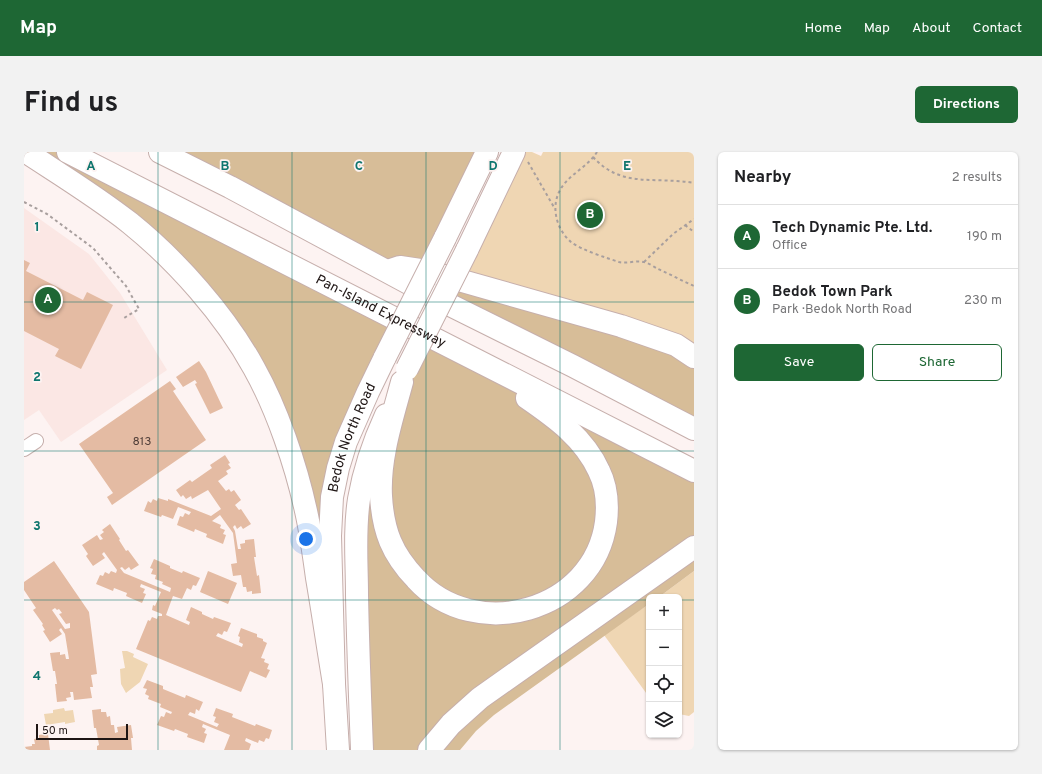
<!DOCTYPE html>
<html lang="en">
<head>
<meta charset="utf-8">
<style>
	:root { --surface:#fff; --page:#f2f2f2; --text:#202124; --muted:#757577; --line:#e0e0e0; --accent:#1e6734 }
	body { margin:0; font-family:Overpass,sans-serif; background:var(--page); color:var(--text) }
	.controls { position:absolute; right:12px; bottom:12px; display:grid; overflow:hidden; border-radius:6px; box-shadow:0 1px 3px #0004 }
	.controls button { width:36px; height:36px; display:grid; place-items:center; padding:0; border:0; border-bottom:1px solid var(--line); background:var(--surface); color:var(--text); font:20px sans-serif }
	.scale { position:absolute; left:12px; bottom:10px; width:92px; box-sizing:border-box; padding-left:4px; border:2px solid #1e1514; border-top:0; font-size:11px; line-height:14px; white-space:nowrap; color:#1e1514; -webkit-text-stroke:3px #fdf3f2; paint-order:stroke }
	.you { position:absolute; left:282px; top:387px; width:14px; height:14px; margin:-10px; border:3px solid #fff; border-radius:50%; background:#1a73e8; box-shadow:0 0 0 6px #1a73e833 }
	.badge { display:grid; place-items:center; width:26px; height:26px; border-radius:50%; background:var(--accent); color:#fff; font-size:13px; font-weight:700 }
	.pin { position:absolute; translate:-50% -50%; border:2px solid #fff; box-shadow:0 1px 4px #0006 }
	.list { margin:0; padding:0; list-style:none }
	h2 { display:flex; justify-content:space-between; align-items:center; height:52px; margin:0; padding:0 16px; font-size:17px }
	h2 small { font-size:13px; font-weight:400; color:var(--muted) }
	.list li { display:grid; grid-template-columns:26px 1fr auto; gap:12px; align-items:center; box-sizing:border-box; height:64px; padding:0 16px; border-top:1px solid var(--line) }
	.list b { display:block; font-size:15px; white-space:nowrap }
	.list p { margin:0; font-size:13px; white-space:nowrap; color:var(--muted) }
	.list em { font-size:13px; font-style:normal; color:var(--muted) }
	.actions { display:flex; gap:8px; padding:12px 16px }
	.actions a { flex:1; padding:9px 0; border:1px solid var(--accent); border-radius:6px; text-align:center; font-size:14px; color:var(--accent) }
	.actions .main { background:var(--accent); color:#fff }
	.icon { flex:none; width:22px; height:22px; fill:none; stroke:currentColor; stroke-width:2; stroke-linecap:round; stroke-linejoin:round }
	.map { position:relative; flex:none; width:670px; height:598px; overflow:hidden; border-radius:6px }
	header { display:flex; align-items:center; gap:24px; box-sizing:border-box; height:56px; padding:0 20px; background:var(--accent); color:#fff }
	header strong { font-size:19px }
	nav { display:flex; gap:22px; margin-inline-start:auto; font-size:14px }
	.intro { display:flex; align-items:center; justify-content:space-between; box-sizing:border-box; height:96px; padding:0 24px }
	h1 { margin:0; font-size:28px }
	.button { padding:10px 18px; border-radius:6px; background:var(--accent); color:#fff; font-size:14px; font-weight:700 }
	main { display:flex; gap:24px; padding:0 24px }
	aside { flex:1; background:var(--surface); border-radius:6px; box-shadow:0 1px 3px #0004 }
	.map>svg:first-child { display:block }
	.built { fill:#fbe7e4 }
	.green { fill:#efd6b3 }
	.forest { fill:#d7bd98 }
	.building { fill:#e4bba3; fill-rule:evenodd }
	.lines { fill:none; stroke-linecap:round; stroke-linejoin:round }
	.minor-casing { stroke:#c6afac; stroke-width:16 }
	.primary-casing { stroke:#c6afac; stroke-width:24 }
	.motorway-casing { stroke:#c6afac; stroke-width:24 }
	.path { stroke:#a89f9e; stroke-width:2; stroke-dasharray:3 3; stroke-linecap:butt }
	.minor { stroke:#fff; stroke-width:14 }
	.primary { stroke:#fff; stroke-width:22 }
	.motorway { stroke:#fff; stroke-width:22 }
	.primary-bridge-casing { stroke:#c6afac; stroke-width:24; stroke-linecap:butt }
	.primary-bridge { stroke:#fff; stroke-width:22 }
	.grid { fill:none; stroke:#0f766e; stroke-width:1; stroke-opacity:0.55 }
	.labels { text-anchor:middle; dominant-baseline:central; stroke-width:3.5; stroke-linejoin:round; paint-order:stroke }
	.number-label { font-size:12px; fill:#503e38 }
	.street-label { font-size:14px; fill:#1e1514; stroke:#fdf3f2 }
	.grid-label { font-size:13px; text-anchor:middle; font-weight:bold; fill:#0f766e; stroke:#fdf3f2; stroke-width:3.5; stroke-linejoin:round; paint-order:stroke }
</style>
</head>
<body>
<header>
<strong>Map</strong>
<nav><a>Home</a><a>Map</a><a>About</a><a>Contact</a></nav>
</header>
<div class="intro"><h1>Find us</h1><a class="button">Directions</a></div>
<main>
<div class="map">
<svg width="670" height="598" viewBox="0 0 670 598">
	<rect width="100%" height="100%" fill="#fdf3f2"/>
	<!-- built -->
	<path class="built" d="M0,56L65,102L96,141L143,218L37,290L15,258L0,268Z"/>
	<!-- green -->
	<path class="green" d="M493,0H508L517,4L519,0H670V200L434,122Z
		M670,419V560L665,564L655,562V445H635Z
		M625,452V545L580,483Z
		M98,499H103L110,502L109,505L124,512L116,530L102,541L97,532L96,517L101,516Z
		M40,556L41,559L49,558L51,570L41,572V570L22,573L20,562L29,561V558Z"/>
	<!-- forest -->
	<path class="forest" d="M2,0H44L378,170L322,290L308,447L267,307L176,140Z
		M137,0H463L403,119L376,115Z
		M430,127L670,205V277L418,149Z
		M401,182L670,319V419L635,445H625V452L470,563L452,579L436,598H338L332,387Z"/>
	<!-- building -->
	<path class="building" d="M0,108L6,111L2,119L59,148L63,140L89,153L57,217L31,204L35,197L0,179Z
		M175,209L182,220L199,256L186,262L171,232L173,231L171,228L159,235L152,225Z
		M146,229L152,237L149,239L182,288L88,353L83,345L89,341L55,292Z
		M201,303L206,311L204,312L207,316L202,319L204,322L194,329L202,339L205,337L207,340L210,338L217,348L211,353L215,358L217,357L227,372L219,377L217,374L213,377L211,373L209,375L211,379L214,397H217L216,392L221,391V388L230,387L232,405H230L233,424L235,423L237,441L228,442V439L223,440L222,435H219L217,423L209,424L207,412L213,411L209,381L196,363L188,369L197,373L196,376L201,378L199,382L202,383L199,392L182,385L183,382L171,377L170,380L153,373L156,364L159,365L161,361L165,363L167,360L154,355L149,367L138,363L137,365L120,359L124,349L127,351L129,347L133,349L134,346L144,349V347L187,364L197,357L184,338L168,347L167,344L162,347L159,343L157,345L152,338L166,328L168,330L188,316L186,313Z
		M86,372L96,387L95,388L102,399L104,398L115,413L107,418L105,415L101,418L98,415L96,416L100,421L146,440L147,436L138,432L139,430L131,427L132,423L127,422L129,417L126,416L130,407L146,414V416L158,421L159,419L176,426L172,434L169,433L167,438L163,436L158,447L149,444L142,463L165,473L166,470L162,468L167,455L178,460V462L189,467L190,465L207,471L203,480L200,479L198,483L194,481L192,484L218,495L219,492L215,490L216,485L214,484L217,476L233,482V485L239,487V489L243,491L237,506L241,507L240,510L245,512L243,517L246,518L242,526L226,519L217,540L112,497L124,468L126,469L128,465L133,467L134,464H138V462L128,458L129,453L131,454L137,440L117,432L116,435L121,437L119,441L122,442L118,451L102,444L103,441L90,436L89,439L72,432L76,423L79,424L81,420L85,422L87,419L92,421L93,418L80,400L78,402L81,406L69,414L62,404L64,402L58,393L73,383L76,388L79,387L76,383L80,380L78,378Z
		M30,409L65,460L73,522L67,523L69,535H66L68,546L50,548L49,540H46L47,545L42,546L43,549L33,550L31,532H33L31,519H29L26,501L36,500V503L41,502L42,507H45L41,482L37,476L35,478L38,482L26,490L19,479L21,478L18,473L19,472L9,458L12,456L0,438V430ZM31,456L33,458L35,457L38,461L35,462L42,472L46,471V476L41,477L28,458Z
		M184,419L213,431L204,452L176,440Z
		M123,528L139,534V537L161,546L162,543L179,550L175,559L172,557L171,562L166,560L164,563L193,575L195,572L190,570L192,565L189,564L192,556L209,562L208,565L231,574L232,572L248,578L245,587L242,586L240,590L235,588L234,591L222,586L221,589L227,592L225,598H200L206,583L179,572L178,575L182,577L180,581L183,582L180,591L163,585L164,582L151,577L150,579L133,573L137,564L140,565L142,560L147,562L148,560L136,555L137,552L124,547L125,544L121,542L123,537L119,536Z
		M77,557V560H82L83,565L86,564L87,573H90L91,581L94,580L93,575L107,573L109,586H107L108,598H73V594L75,593L72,576H70L68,558Z
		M20,582H24L26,598H0V595L8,594V592H11L10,587L15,586V583Z"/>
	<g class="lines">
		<defs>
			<path id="minor" d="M0,297L12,289"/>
			<g id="primary">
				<path d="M421,86L463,0"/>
				<path d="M443,98L490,0"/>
				<path id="s1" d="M314,598L310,532L306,384L308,345L314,316L322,290L344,240L361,205"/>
				<path d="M338,598C336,546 334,495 333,443C333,411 330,379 335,347C340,318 350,289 362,263"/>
			</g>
			<g id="motorway">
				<path d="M2,0C37,23 73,45 106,71C153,109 201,163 230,216C253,257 272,313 282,359C287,381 290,404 293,426C299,461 304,496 310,532"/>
				<path id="s2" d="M44,0L670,319"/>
				<path d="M136,0L206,35L418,149L549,214L670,277"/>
				<path d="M364,119L376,115L403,119L597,174L652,193L670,205"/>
				<path d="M378,230C368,267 355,306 357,344C359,379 368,402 392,427C451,492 570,460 582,370C584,353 583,335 575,319C560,286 532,266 503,246"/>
				<path d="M405,598L427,572L456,546L670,395"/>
			</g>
		</defs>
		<!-- minor casing -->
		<use href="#minor" class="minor-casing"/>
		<!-- primary casing -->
		<use href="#primary" class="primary-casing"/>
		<!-- motorway casing -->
		<use href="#motorway" class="motorway-casing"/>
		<!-- path -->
		<path class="path" d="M573,0C563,16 543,23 535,40C527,57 533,78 547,90C557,98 583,106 595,110C603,112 612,108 620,110C625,111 630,115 634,117C646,122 658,129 670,134
			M569,5C598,37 632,24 670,31
			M504,10L531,57
			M0,50L23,62L69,96L102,134L115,157L100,166
			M661,73L670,80
			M620,110L649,82L670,67"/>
		<!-- minor -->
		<use href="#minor" class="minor"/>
		<!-- primary -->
		<use href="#primary" class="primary"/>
		<!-- motorway -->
		<use href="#motorway" class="motorway"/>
		<defs>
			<path id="primary-bridge" d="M361,205L421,86
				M383,217L443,98"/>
		</defs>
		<!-- primary-bridge casing -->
		<use href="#primary-bridge" class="primary-bridge-casing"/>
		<!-- primary-bridge -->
		<use href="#primary-bridge" class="primary-bridge"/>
	</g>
	<!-- grid -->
	<path class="grid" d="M134,0V598M268,0V598M402,0V598M536,0V598M0,150H670M0,299H670M0,448H625M655,448H670"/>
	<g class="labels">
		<!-- number labels -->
		<g class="number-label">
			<text x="118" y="290">813</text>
		</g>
		<!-- street labels -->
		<g class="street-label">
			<text stroke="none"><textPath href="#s2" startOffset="351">Pan-Island Expressway</textPath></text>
			<text stroke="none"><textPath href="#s1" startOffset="316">Bedok North Road</textPath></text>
		</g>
	</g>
	<g class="grid-label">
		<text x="67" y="18">A</text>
		<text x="201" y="18">B</text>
		<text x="335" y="18">C</text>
		<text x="469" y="18">D</text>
		<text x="603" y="18">E</text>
		<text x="13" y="79">1</text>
		<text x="13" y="229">2</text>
		<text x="13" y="378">3</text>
		<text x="13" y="528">4</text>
	</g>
</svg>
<div class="controls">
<button>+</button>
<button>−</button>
<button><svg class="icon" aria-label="locate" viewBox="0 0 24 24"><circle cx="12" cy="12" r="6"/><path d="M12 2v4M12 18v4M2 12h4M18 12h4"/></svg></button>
<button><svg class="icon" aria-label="layers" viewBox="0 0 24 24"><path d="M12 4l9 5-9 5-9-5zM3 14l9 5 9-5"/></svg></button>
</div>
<div class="scale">50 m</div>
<div class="you"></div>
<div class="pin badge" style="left:24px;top:148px">A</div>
<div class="pin badge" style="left:566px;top:63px">B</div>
</div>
<aside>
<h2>Nearby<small>2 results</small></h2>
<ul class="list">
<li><span class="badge">A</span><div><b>Tech Dynamic Pte. Ltd.</b><p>Office</p></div><em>190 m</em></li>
<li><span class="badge">B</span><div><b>Bedok Town Park</b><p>Park · Bedok North Road</p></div><em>230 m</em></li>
</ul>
<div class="actions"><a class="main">Save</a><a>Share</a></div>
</aside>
</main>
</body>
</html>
